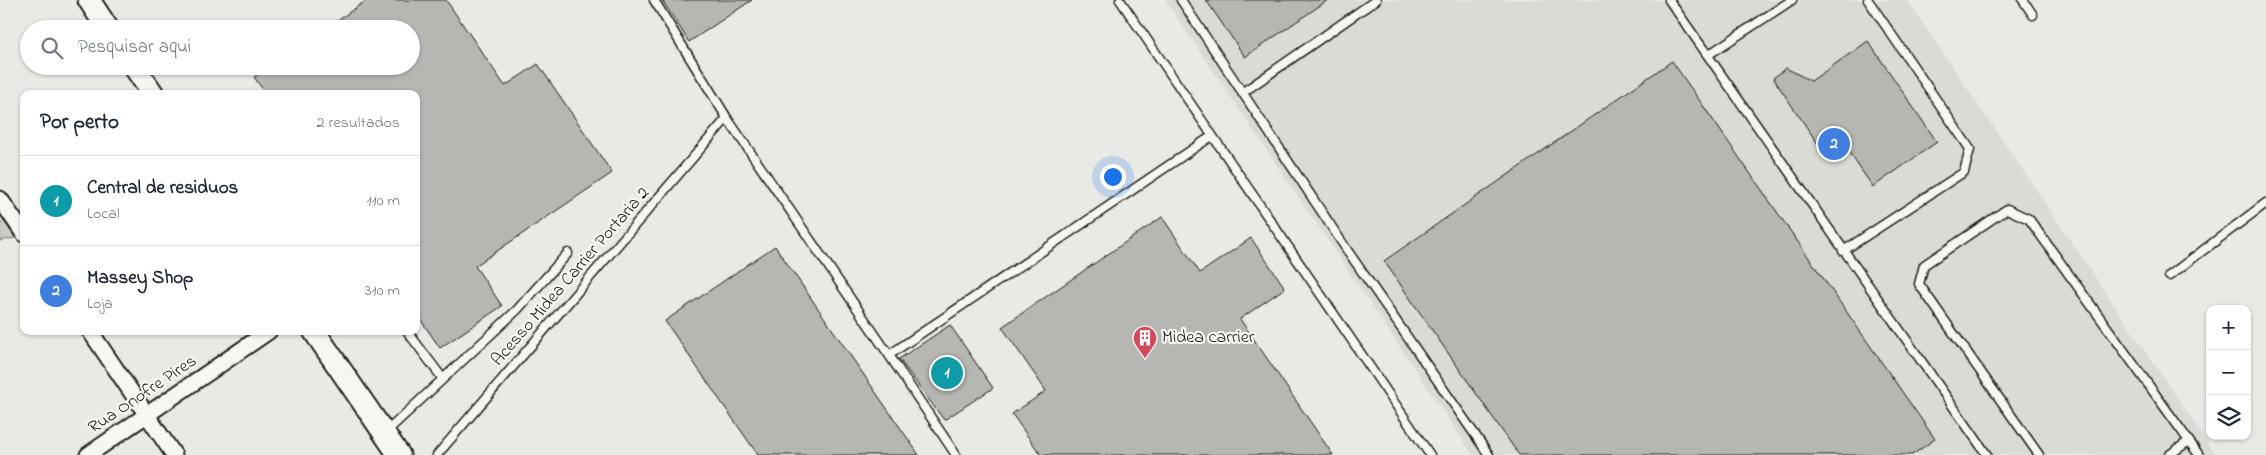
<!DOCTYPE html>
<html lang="pt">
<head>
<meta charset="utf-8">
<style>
	:root { --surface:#fff; --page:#f2f2f3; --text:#1f2937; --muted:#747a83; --line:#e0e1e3; --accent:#d1495b }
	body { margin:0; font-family:"Indie Flower",sans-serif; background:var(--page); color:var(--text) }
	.controls { position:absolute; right:15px; bottom:15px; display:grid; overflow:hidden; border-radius:10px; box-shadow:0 1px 4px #0004 }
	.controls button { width:45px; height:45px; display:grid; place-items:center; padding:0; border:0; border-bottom:1px solid var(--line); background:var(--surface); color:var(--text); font:25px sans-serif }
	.you { position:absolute; left:1112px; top:176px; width:18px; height:18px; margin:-12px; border:4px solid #fff; border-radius:50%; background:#1a73e8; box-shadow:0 0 0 8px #1a73e833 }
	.badge { display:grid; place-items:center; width:32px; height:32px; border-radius:50%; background:var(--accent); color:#fff; font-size:16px; font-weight:700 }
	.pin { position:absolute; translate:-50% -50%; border:2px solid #fff; box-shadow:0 1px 5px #0006 }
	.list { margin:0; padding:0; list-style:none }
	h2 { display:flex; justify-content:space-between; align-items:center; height:65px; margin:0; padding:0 20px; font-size:21px }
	h2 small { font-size:16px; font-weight:400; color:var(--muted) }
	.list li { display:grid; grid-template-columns:32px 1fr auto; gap:15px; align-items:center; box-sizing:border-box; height:90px; padding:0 20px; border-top:1px solid var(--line) }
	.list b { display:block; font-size:19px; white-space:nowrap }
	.list p { margin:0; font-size:16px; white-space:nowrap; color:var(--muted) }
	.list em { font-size:16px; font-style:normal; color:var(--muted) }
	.icon { flex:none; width:28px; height:28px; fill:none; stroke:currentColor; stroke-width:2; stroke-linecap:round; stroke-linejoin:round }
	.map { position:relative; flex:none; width:2266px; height:455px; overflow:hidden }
	.search { position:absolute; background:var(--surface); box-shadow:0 1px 4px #0004; left:20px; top:20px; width:400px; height:55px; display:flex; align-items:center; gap:12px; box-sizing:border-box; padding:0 18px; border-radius:28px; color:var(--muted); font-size:19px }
	.panel { position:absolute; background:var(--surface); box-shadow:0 1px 4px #0004; left:20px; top:90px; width:400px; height:245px; border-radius:10px }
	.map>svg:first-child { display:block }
	.built { fill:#dadad6 }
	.green { fill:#cbcbc7; stroke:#747472 }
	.building { fill:#b6b6b3; stroke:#1c1c1c }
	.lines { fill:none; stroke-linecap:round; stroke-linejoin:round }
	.lane-casing { stroke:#1c1c1c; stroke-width:11 }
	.street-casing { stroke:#1c1c1c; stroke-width:19 }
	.secondary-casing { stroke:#1c1c1c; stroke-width:25 }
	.lane { stroke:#f6f6f2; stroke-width:8 }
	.street { stroke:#f6f6f2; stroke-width:15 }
	.secondary { stroke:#f6f6f2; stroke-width:21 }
	.labels { text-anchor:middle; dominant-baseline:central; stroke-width:4.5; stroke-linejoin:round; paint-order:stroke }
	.street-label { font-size:18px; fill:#1c1c1c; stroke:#f6f6f2 }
	.poi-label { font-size:18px; fill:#1c1c1c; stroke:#f6f6f2; text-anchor:start }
</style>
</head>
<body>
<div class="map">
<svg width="2266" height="455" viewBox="0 0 2266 455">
	<rect width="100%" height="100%" fill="#e9e9e5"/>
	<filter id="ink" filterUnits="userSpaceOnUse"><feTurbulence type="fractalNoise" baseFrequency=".02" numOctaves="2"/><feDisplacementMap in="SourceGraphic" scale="10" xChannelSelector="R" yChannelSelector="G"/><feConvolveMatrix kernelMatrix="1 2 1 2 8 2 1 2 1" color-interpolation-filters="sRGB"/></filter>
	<g filter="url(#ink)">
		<!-- built -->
		<path class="built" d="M1165,0H1907L2216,455H1473Z"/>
		<!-- green -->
		<path class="green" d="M4,221L15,238L0,241V225Z"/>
		<!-- building -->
		<path class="building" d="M367,0H446L505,86L538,64L612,173L475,266L502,306L440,348L416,313V94H266L254,77L270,66H411V29H325Z
			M662,0H752L689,42Z
			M1206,0H1328L1245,57Z
			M1868,41L1937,142L1873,187L1846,148L1829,160L1773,78L1786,68L1811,81Z
			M1672,61L1935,439L1912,455H1519L1384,261Z
			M1162,217L1200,273L1251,238L1285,288L1240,319L1333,455H1041L1012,414L1046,391L1002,327Z
			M775,246L919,455H758L665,321Z
			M950,325L993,388L944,420L899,359Z"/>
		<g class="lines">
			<defs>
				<path id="lane" d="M654,0L727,118L889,355L1212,136
					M1120,0L1430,455
					M1181,0L1347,250L1489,455
					M1669,0L1987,455
					M2023,0L2033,15
					M1708,55L1792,0
					M1242,93L1376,0
					M1843,251L1964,172L1970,149L1868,0
					M2169,276L2266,203
					M407,331L443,379
					M889,355L956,455
					M386,432L517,310L568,253
					M437,455L727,118
					M2039,455L1919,284L1924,265L2007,209L2029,219L2199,455
					M2169,455L2189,441"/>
				<path id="street" d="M0,199L24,234
					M90,331L174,455
					M88,455L269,331"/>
				<path id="secondary" d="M89,0L108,29
					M134,66L153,94
					M314,331L399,455"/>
			</defs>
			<!-- lane casing -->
			<use href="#lane" class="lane-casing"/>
			<!-- street casing -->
			<use href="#street" class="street-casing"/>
			<!-- secondary casing -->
			<use href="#secondary" class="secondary-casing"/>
			<!-- lane -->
			<use href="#lane" class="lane"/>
			<!-- street -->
			<use href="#street" class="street"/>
			<!-- secondary -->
			<use href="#secondary" class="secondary"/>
		</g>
	</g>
	<!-- icons -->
	<defs>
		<symbol id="building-pin" viewBox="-11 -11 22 30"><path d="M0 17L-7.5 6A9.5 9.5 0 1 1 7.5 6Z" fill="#d1495b" stroke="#f6f6f2"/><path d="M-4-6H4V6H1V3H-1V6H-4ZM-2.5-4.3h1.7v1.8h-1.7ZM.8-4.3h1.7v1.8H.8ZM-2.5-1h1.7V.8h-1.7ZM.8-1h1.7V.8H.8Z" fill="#fff"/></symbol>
	</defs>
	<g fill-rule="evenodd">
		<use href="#building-pin" x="1131" y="324" width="28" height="38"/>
	</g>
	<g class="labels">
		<!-- street labels -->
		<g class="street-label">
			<text transform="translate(571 277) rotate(-49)">Acesso Midea Carrier Portaria 2</text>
			<text transform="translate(143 395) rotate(-34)">Rua Onofre Pires</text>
		</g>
		<!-- poi labels -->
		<g class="poi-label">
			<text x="1162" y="338">Midea carrier</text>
		</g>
	</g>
</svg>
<div class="controls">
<button>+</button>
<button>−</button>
<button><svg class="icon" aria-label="layers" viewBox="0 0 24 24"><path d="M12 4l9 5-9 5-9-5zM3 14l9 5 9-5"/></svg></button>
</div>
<div class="you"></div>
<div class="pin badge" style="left:947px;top:373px;background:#0f9aa8">1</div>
<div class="pin badge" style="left:1834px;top:144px;background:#3f7fe0">2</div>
<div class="search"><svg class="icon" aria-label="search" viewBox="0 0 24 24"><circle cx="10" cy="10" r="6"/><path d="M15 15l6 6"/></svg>Pesquisar aqui</div>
<section class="panel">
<h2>Por perto<small>2 resultados</small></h2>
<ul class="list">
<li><span class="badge" style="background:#0f9aa8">1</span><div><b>Central de residuos</b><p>Local</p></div><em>110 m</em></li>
<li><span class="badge" style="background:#3f7fe0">2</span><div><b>Massey Shop</b><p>Loja</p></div><em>310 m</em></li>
</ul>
</section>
</div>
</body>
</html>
